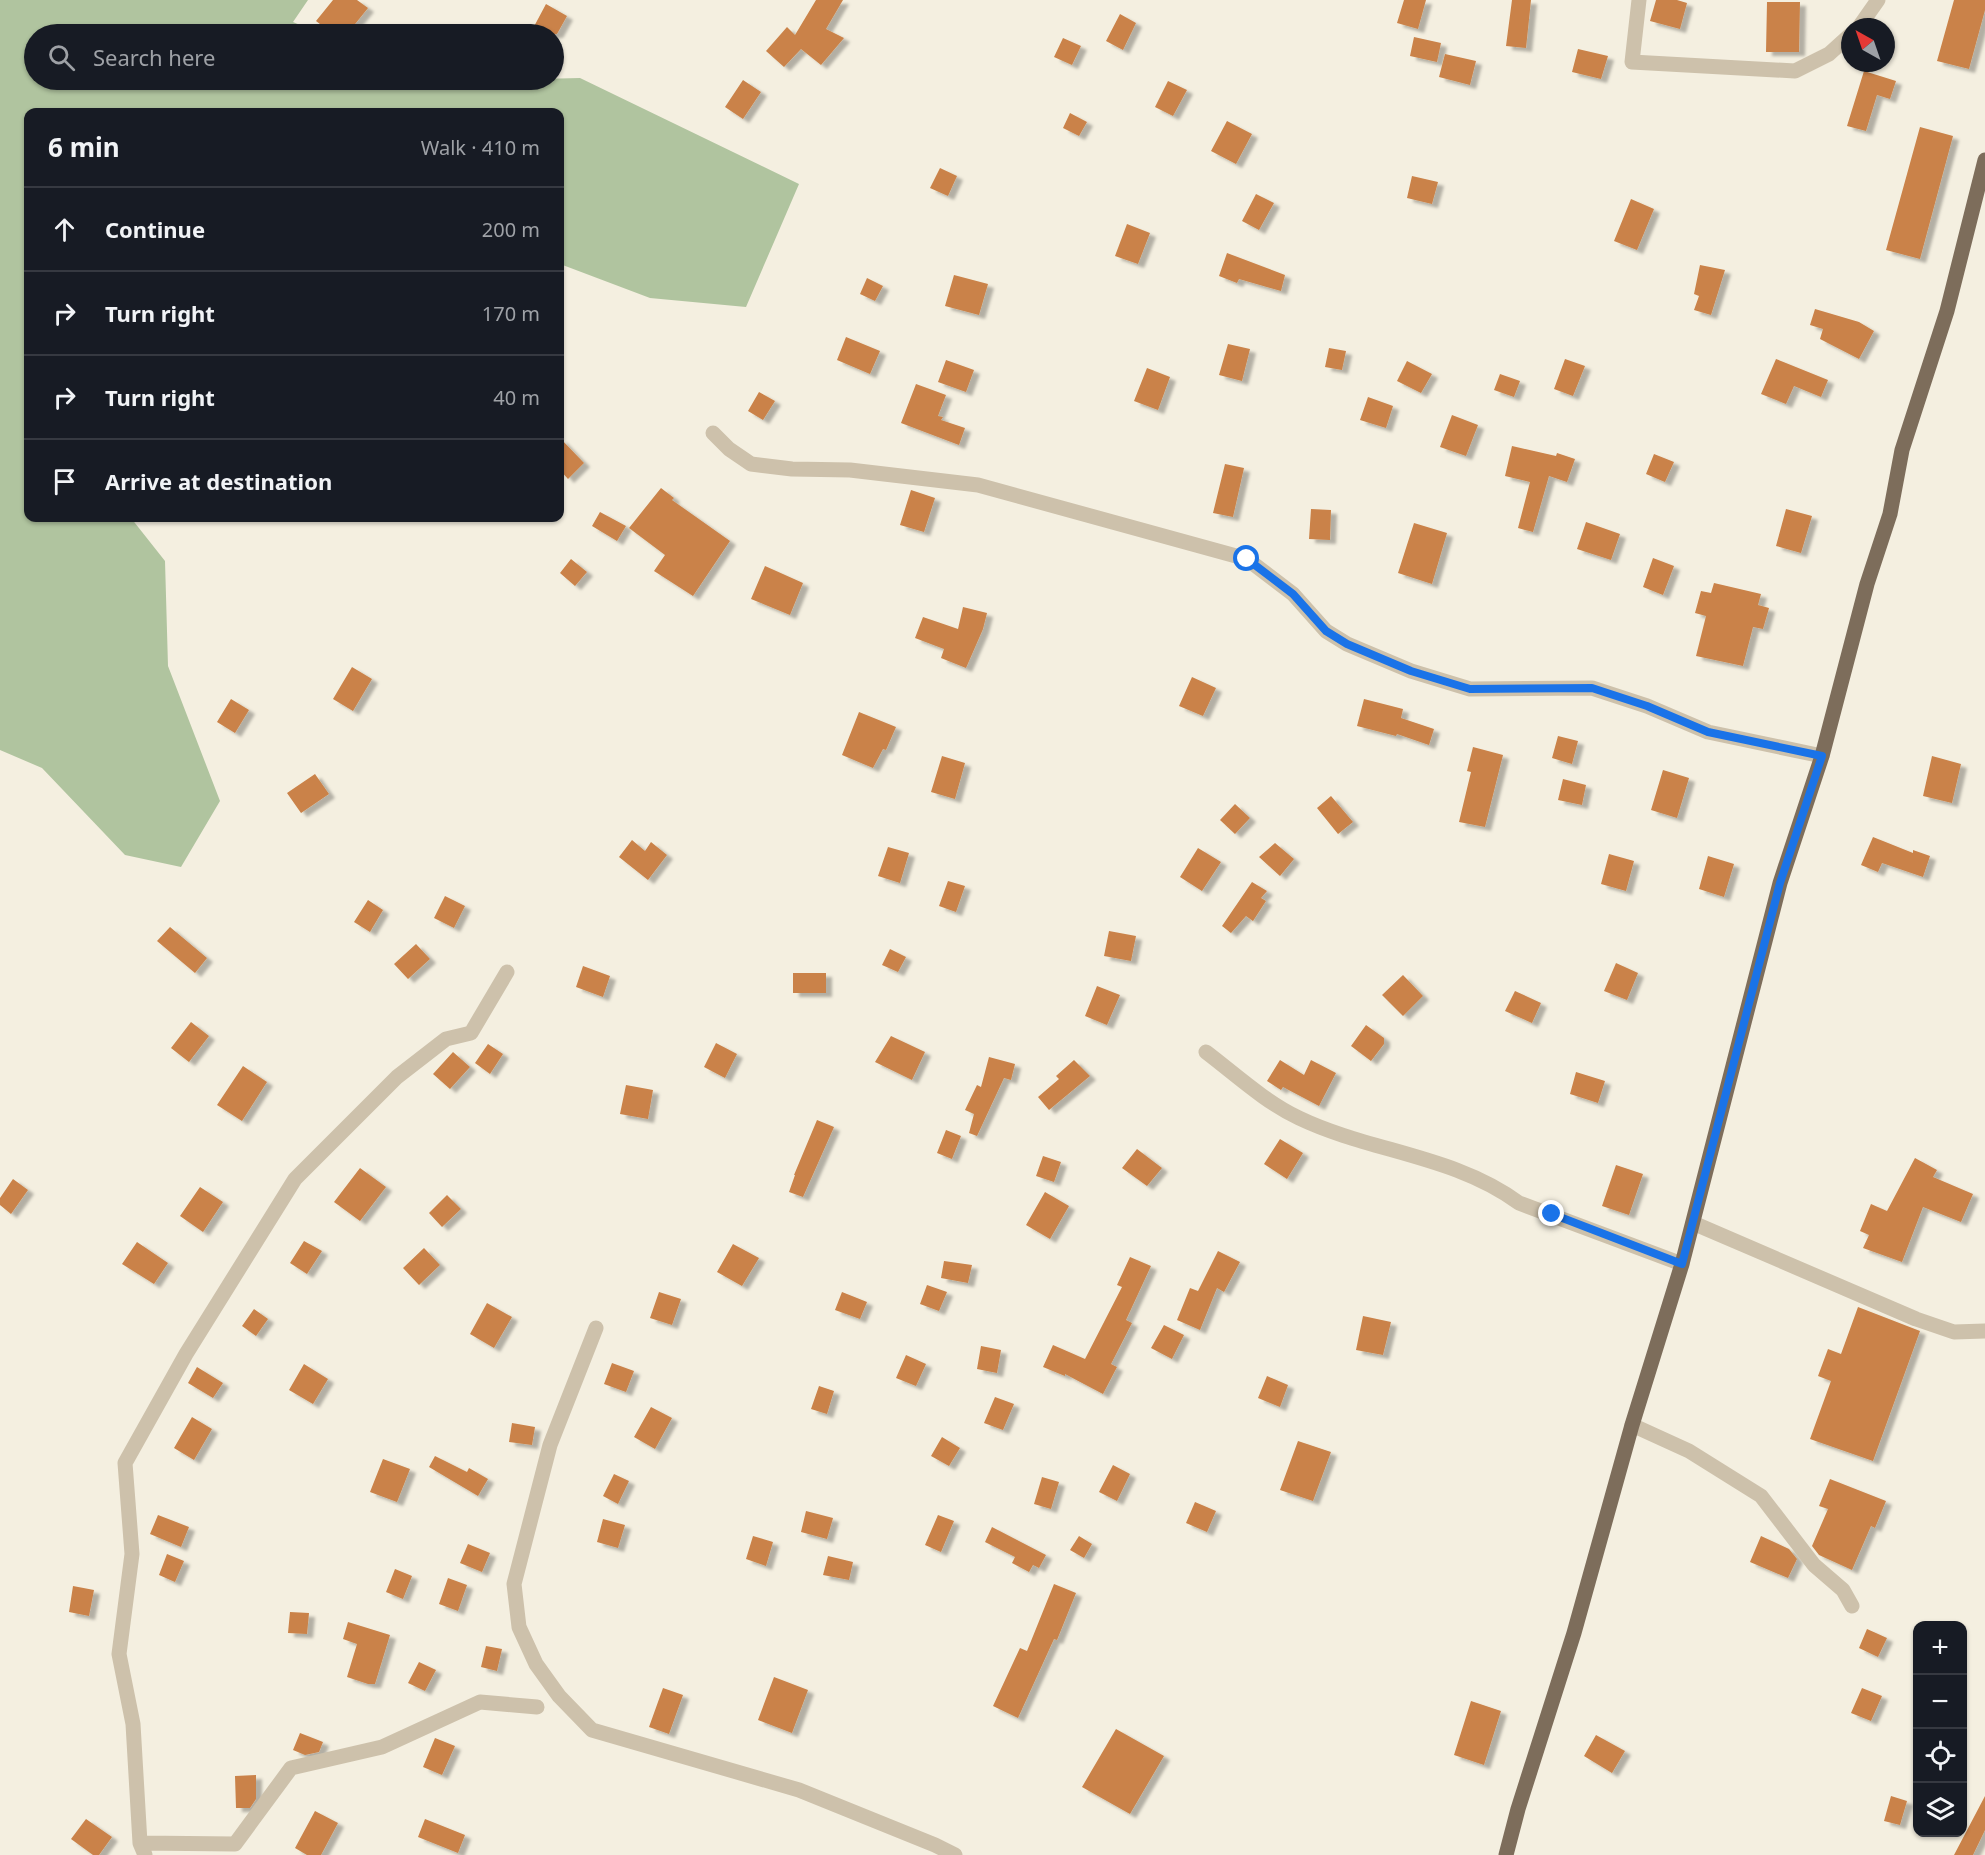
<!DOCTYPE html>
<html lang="en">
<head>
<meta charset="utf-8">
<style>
	:root { --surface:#171b24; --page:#242831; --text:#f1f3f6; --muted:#9ea1a6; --line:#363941 }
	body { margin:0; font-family:"Noto Sans",sans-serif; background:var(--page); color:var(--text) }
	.controls { position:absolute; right:18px; bottom:18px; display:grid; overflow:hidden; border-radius:12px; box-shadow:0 2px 4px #0004 }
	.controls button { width:54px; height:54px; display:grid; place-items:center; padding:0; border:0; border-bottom:2px solid var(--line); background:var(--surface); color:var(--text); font:30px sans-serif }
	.compass { position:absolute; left:1841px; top:18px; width:54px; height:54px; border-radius:50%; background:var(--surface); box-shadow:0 2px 4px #0004; rotate:320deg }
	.stop { position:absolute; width:18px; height:18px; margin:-14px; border:4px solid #1a73e8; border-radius:50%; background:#fff }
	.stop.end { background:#1a73e8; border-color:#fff; box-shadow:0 2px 6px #0008 }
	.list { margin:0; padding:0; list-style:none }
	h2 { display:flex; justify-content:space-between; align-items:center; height:78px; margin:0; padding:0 24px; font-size:26px }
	h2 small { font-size:20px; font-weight:400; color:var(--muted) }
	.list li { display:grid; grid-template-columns:39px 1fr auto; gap:18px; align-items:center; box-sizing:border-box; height:84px; padding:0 24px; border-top:2px solid var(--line) }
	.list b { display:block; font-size:22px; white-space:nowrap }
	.list em { font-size:20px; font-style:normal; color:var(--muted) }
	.icon { flex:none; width:33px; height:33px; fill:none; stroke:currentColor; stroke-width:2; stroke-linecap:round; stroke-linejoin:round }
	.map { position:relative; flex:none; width:1985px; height:1855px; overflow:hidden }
	.search { position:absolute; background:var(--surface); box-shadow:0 2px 4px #0004; left:24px; top:24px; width:540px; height:66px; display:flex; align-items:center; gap:15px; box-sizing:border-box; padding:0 21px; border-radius:33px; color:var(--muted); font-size:22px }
	.panel { position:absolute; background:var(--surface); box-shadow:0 2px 4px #0004; left:24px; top:108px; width:540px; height:414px; border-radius:12px }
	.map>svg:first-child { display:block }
	.green { fill:#b0c49f }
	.building { fill:#ca8248; filter:url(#shadow) }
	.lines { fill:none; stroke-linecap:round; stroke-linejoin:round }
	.minor { stroke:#cdc1ab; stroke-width:15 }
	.major { stroke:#7d6d5b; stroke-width:15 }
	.route { stroke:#1a73e8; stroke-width:8 }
</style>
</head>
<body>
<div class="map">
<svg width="1985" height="1855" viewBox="0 0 1985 1855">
	<defs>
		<filter id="shadow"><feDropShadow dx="6" dy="4" stdDeviation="1.5" flood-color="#0004"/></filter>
	</defs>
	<rect width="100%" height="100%" fill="#f4efe0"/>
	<!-- green -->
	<path class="green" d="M0,0H308L293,22L321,34H34V80L449,81L580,78L799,184L746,307L650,298L560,264V112H28V518H131L165,561L168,666L220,801L181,867L125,855L42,768L0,750Z"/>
	<!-- building -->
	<path class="building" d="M333,0H357L368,8L347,34H333L316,21Z
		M816,0H843L826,29L844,38L821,65L801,49L784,67L766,51L787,27L795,35Z
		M1404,0H1426L1418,29L1397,23Z
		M1512,0H1531L1526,48L1506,46Z
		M1656,0H1677L1687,3L1680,29L1650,21Z
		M1954,0H1985V10L1969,69L1937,61Z
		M1767,2H1800L1799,52H1766Z
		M546,4L567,16L557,34H530Z
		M1120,14L1136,23L1123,50L1106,41Z
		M1414,37L1441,43L1437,62L1410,56Z
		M1063,38L1081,46L1072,65L1054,57Z
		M1578,49L1608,56L1601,79L1572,72Z
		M1445,54L1476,61L1470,85L1439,77Z
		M1864,71L1896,81L1890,99L1877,95L1866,131L1847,126Z
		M743,80L761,92L743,119L725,107Z
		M1168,81L1187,90L1173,116L1155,107Z
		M1070,113L1087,122L1079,136L1063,128Z
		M1227,121L1252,134L1236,164L1211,151Z
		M1920,127L1953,136L1920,259L1886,250Z
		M940,168L957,176L948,196L930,188Z
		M1412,176L1438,182L1432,204L1407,198Z
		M1256,194L1274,203L1259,230L1242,221Z
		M1631,199L1654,209L1637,250L1614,241Z
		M1127,224L1150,233L1138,264L1115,256Z
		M1227,253L1285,275L1281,291L1239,279L1237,283L1219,276Z
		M1700,265L1725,270L1711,315L1694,310L1699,296L1694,294Z
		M954,275L988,284L979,315L945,306Z
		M867,278L883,286L875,301L860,294Z
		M1815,309L1859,322L1874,331L1859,359L1820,339L1823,329L1810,325Z
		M846,337L880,351L870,374L837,360Z
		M1228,344L1250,349L1242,381L1219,375Z
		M1329,348L1346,351L1342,370L1325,367Z
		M1565,359L1585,366L1573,396L1554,389Z
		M1776,359L1828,380L1821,397L1794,386L1786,404L1761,394Z
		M946,360L974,370L966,392L938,382Z
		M1407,361L1432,374L1421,393L1397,381Z
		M1147,368L1170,377L1158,410L1134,401Z
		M1500,374L1520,381L1514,397L1494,390Z
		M916,384L946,395L938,416L943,417L941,420L965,428L959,445L901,423Z
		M759,392L775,401L763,420L748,411Z
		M1368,397L1393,406L1386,428L1360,420Z
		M1452,415L1478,425L1466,456L1440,447Z
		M560,438L584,463L568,479L560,470Z
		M1512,446L1556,456L1557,453L1575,459L1567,482L1549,476L1533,532L1518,528L1530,482L1505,476Z
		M1654,454L1674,462L1665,482L1646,474Z
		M1225,464L1244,468L1233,517L1213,513Z
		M661,488L674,498L672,500L730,541L693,596L654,571L665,555L629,528Z
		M911,490L935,498L924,532L900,525Z
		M1311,509L1331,510L1330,540L1309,539Z
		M1786,509L1812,516L1801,553L1776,546Z
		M600,512L626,526L617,541L592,526Z
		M1586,522L1620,534L1611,560L1577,549Z
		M1414,523L1447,533L1432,584L1398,573Z
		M1653,558L1674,566L1663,595L1643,587Z
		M571,559L587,572L575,586L560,573Z
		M765,566L803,583L790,615L751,599Z
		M1714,583L1761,594L1758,605L1769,608L1763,629L1753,627L1743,666L1696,656L1706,616L1695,613L1701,591L1711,593Z
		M963,607L987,613L983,629L966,668L941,658L944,649L915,638L923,617L958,629Z
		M352,667L372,679L353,711L333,699Z
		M1192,677L1216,688L1203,716L1179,706Z
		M231,699L249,710L235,733L217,722Z
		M1364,699L1403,709L1401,718L1434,729L1429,745L1397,734L1396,736L1357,726Z
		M859,712L896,727L886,750L883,749L873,768L842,755Z
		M1558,736L1578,741L1572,764L1552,758Z
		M1473,747L1503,755L1485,827L1459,822L1471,772L1467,771Z
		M942,756L965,763L955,799L931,792Z
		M1932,756L1961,764L1952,803L1923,796Z
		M1663,770L1689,778L1677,818L1651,810Z
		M315,774L329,794L301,813L287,793Z
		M1563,779L1586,785L1582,805L1558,800Z
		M1331,796L1353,822L1338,834L1317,808Z
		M1235,804L1250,818L1235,834L1220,820Z
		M1873,837L1913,853V850L1930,856L1923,877L1882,863L1878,872L1861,865Z
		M632,840L645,851L651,842L667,855L648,880L619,857Z
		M1275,843L1294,859L1280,876L1259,857Z
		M888,847L909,853L900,883L878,876Z
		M1198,848L1221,862L1202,891L1180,877Z
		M1609,854L1634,861L1626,891L1601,884Z
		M1708,856L1734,864L1724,897L1699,889Z
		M948,881L965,886L956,912L939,906Z
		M1252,882L1267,891L1261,898L1266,901L1253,921L1246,916L1231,933L1222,926Z
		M445,896L465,906L454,928L434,918Z
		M368,900L383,910L370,932L354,922Z
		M170,927L207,958L195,973L157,941Z
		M1109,931L1136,936L1131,961L1104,956Z
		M416,944L430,959L408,979L394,964Z
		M890,949L906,957L898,972L882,965Z
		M1616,963L1638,973L1627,1000L1604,991Z
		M583,966L610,976L603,997L576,987Z
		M793,973H826V993H793Z
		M1403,975L1423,996L1403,1016L1382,995Z
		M1097,986L1120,995L1107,1025L1085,1016Z
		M1515,991L1541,1003L1532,1023L1505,1011Z
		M191,1022L209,1036L189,1062L171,1048Z
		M1366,1025L1384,1038V1044L1371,1061L1351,1046Z
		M891,1036L925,1052L912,1080L875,1062Z
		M716,1043L737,1054L725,1078L704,1067Z
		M488,1044L503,1054L490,1074L475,1063Z
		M453,1052L470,1067L450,1089L433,1074Z
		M989,1057L1015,1064L1011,1080L1004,1078L977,1136L969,1133L974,1114L965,1110L977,1085L981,1087Z
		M1074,1060L1090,1076L1049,1110L1038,1097L1059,1079L1056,1076Z
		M1280,1060L1304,1075L1311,1060L1336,1073L1319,1106L1283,1087L1281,1090L1267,1081Z
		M243,1066L267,1082L242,1121L217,1105Z
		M1576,1072L1605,1081L1598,1103L1570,1094Z
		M626,1085L653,1090L648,1119L620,1114Z
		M817,1120L834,1127L803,1197L789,1192L795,1175H794Z
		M946,1130L961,1136L952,1159L937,1153Z
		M1280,1139L1303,1153L1287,1179L1264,1164Z
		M1137,1149L1162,1168L1147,1186L1122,1168Z
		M1043,1156L1061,1162L1054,1182L1036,1176Z
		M1915,1158L1937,1170L1933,1177L1973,1194L1961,1222L1923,1207L1902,1262L1863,1248L1869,1235L1860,1231L1871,1204L1887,1211Z
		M1616,1165L1643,1174L1629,1215L1602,1206Z
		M360,1168L386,1187L360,1221L334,1202Z
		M13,1179L28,1190L11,1214L0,1205V1198Z
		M200,1187L223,1202L203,1232L180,1216Z
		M1045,1192L1069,1206L1050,1239L1026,1225Z
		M447,1195L461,1209L442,1227L429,1213Z
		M304,1241L322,1251L307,1274L290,1263Z
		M137,1242L168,1263L154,1284L122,1264Z
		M733,1244L759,1258L742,1286L717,1272Z
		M424,1248L440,1265L419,1285L403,1268Z
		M1218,1251L1240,1262L1224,1292L1217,1288L1200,1330L1177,1320L1190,1288L1198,1291Z
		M1130,1257L1151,1266L1126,1320L1132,1323L1111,1364L1117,1367L1103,1394L1065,1374V1376L1043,1367L1053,1345L1085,1359L1122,1287L1117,1285Z
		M944,1261L972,1265L968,1283L941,1278Z
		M927,1285L947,1292L939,1311L920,1304Z
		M659,1292L681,1299L672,1325L650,1318Z
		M842,1292L867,1302L860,1319L835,1310Z
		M487,1303L512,1317L494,1348L470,1334Z
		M1858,1307L1920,1331L1873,1461L1810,1439L1831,1381L1818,1376L1828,1349L1841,1354Z
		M254,1309L268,1319L256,1336L242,1326Z
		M1363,1316L1391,1322L1383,1355L1356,1350Z
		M1164,1325L1184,1335L1172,1359L1151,1348Z
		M981,1346L1001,1350L997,1373L977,1369Z
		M906,1355L926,1364L916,1386L896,1378Z
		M612,1363L634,1371L626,1392L604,1384Z
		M304,1364L328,1379L313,1404L289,1390Z
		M197,1367L223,1383L213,1398L188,1383Z
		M1267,1376L1288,1385L1280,1407L1258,1398Z
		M819,1386L834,1391L827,1414L811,1409Z
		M995,1397L1014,1404L1003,1430L984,1423Z
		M651,1407L672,1418L655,1449L634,1437Z
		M192,1417L212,1429L194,1460L174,1448Z
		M512,1423L535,1427L532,1445L509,1442Z
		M942,1437L960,1448L949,1466L931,1456Z
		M1298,1441L1331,1452L1313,1501L1280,1490Z
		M435,1456L467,1472L469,1468L488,1479L478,1496L429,1467Z
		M383,1459L410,1469L397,1502L370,1492Z
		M1113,1465L1130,1474L1117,1501L1099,1492Z
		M614,1474L629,1481L618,1504L603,1496Z
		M1042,1477L1059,1482L1051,1509L1034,1504Z
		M1830,1479L1886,1501L1875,1528L1871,1526L1852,1570L1819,1555L1812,1546L1828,1509L1819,1506Z
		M1195,1502L1216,1511L1207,1532L1186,1523Z
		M806,1511L833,1518L827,1539L801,1532Z
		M158,1515L189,1527L181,1547L150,1534Z
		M938,1515L954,1521L941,1552L925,1545Z
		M603,1519L625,1525L618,1548L597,1542Z
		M992,1527L1046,1555L1039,1568L1033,1565L1029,1572L1012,1563L1015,1557L985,1542Z
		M753,1536L773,1542L766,1566L746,1559Z
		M1079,1536L1092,1544L1084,1558L1070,1550Z
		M1761,1536L1789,1549L1797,1559L1788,1578L1750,1562Z
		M468,1544L490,1553L482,1572L460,1563Z
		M167,1554L184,1561L175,1582L159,1575Z
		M828,1556L853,1562L849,1580L823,1575Z
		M395,1569L412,1576L403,1599L386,1592Z
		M448,1578L467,1585L458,1611L439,1604Z
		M1054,1584L1076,1593L1057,1640L1054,1639L1018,1718L993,1706L1020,1648L1027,1651Z
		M73,1586L94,1590L89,1616L69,1612Z
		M290,1612L309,1613L307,1634L288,1633Z
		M348,1622L390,1635L375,1684H368L347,1677L357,1644L343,1639Z
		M1867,1629L1887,1638L1878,1657L1859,1648Z
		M486,1646L502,1649L497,1671L481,1667Z
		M419,1662L436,1670L425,1691L408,1683Z
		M774,1677L808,1690L792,1733L758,1720Z
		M663,1688L683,1695L669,1734L649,1727Z
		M1862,1688L1882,1696L1871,1721L1851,1713Z
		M1471,1701L1501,1711L1484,1765L1454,1755Z
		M1116,1729L1164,1756L1130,1814L1082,1787Z
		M300,1733L323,1742L319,1752L305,1755L293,1750Z
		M1596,1735L1625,1751L1612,1773L1584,1756Z
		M435,1738L455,1746L442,1775L423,1767Z
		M256,1775V1799L250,1808H236L235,1776Z
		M1891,1796L1907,1801L1900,1825L1884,1821Z
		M1985,1796V1830L1973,1855H1954Z
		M315,1811L338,1823L321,1855H307L295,1848Z
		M86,1819L112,1837L99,1855H93L71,1839Z
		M425,1819L465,1835L458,1853L418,1837Z"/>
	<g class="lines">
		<!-- minor -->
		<path class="minor" d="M1639,0L1632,62L1795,71L1829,54L1850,35
			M1859,27L1878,0
			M713,433L729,449L751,464L792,469L850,470L978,485L1247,559L1293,594L1326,631L1347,644L1411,671L1470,689L1592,688L1647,706L1708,732L1822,756
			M1206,1052C1235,1074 1265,1102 1299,1118C1370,1152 1454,1155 1519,1203L1682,1264
			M1693,1223L1916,1319L1954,1332L1985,1331
			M596,1328L550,1445L514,1584L519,1627L536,1664L559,1696L592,1730L799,1790L935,1845L955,1855
			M1632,1425L1689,1451L1761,1496L1814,1565L1843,1590L1852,1606
			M140,1843L133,1724L119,1654L132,1554L125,1463L186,1354L295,1179L397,1077L446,1039L471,1033L507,972
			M145,1855L140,1843L235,1844L291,1768L382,1747L480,1702L537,1707"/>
		<!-- major -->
		<path class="major" d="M1506,1855L1518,1809L1574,1633L1632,1425L1682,1264L1780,883L1822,756L1867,584L1890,514L1902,450L1947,311L1985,160"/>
	</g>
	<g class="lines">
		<!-- route -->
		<path class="route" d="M1247,559L1293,594L1326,631L1347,644L1411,671L1470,689L1592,688L1647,706L1708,732L1822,756L1780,883L1682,1264L1552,1214"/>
	</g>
</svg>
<div class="controls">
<button>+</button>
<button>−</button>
<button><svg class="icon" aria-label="locate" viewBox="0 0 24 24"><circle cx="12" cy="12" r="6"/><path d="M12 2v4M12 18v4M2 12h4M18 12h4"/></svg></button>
<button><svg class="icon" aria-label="layers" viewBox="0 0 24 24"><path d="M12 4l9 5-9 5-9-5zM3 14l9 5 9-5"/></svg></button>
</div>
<svg class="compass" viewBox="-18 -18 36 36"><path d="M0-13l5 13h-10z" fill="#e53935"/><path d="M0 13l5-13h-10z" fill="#9ea1a6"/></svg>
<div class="stop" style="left:1247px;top:559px"></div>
<div class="stop end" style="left:1552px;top:1214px"></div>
<div class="search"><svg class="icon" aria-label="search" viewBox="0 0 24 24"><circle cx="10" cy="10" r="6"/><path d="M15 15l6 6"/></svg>Search here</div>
<section class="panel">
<h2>6 min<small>Walk · 410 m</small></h2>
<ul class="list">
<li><svg class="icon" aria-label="ahead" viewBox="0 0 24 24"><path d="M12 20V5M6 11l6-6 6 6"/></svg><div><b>Continue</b></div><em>200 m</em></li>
<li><svg class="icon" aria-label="right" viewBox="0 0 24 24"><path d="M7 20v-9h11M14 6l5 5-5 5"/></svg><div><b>Turn right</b></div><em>170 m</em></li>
<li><svg class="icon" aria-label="right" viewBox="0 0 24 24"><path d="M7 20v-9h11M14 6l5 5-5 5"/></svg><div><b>Turn right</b></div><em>40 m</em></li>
<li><svg class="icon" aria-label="arrive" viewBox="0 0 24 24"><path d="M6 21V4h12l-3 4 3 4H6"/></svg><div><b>Arrive at destination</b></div></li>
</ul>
</section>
</div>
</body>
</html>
